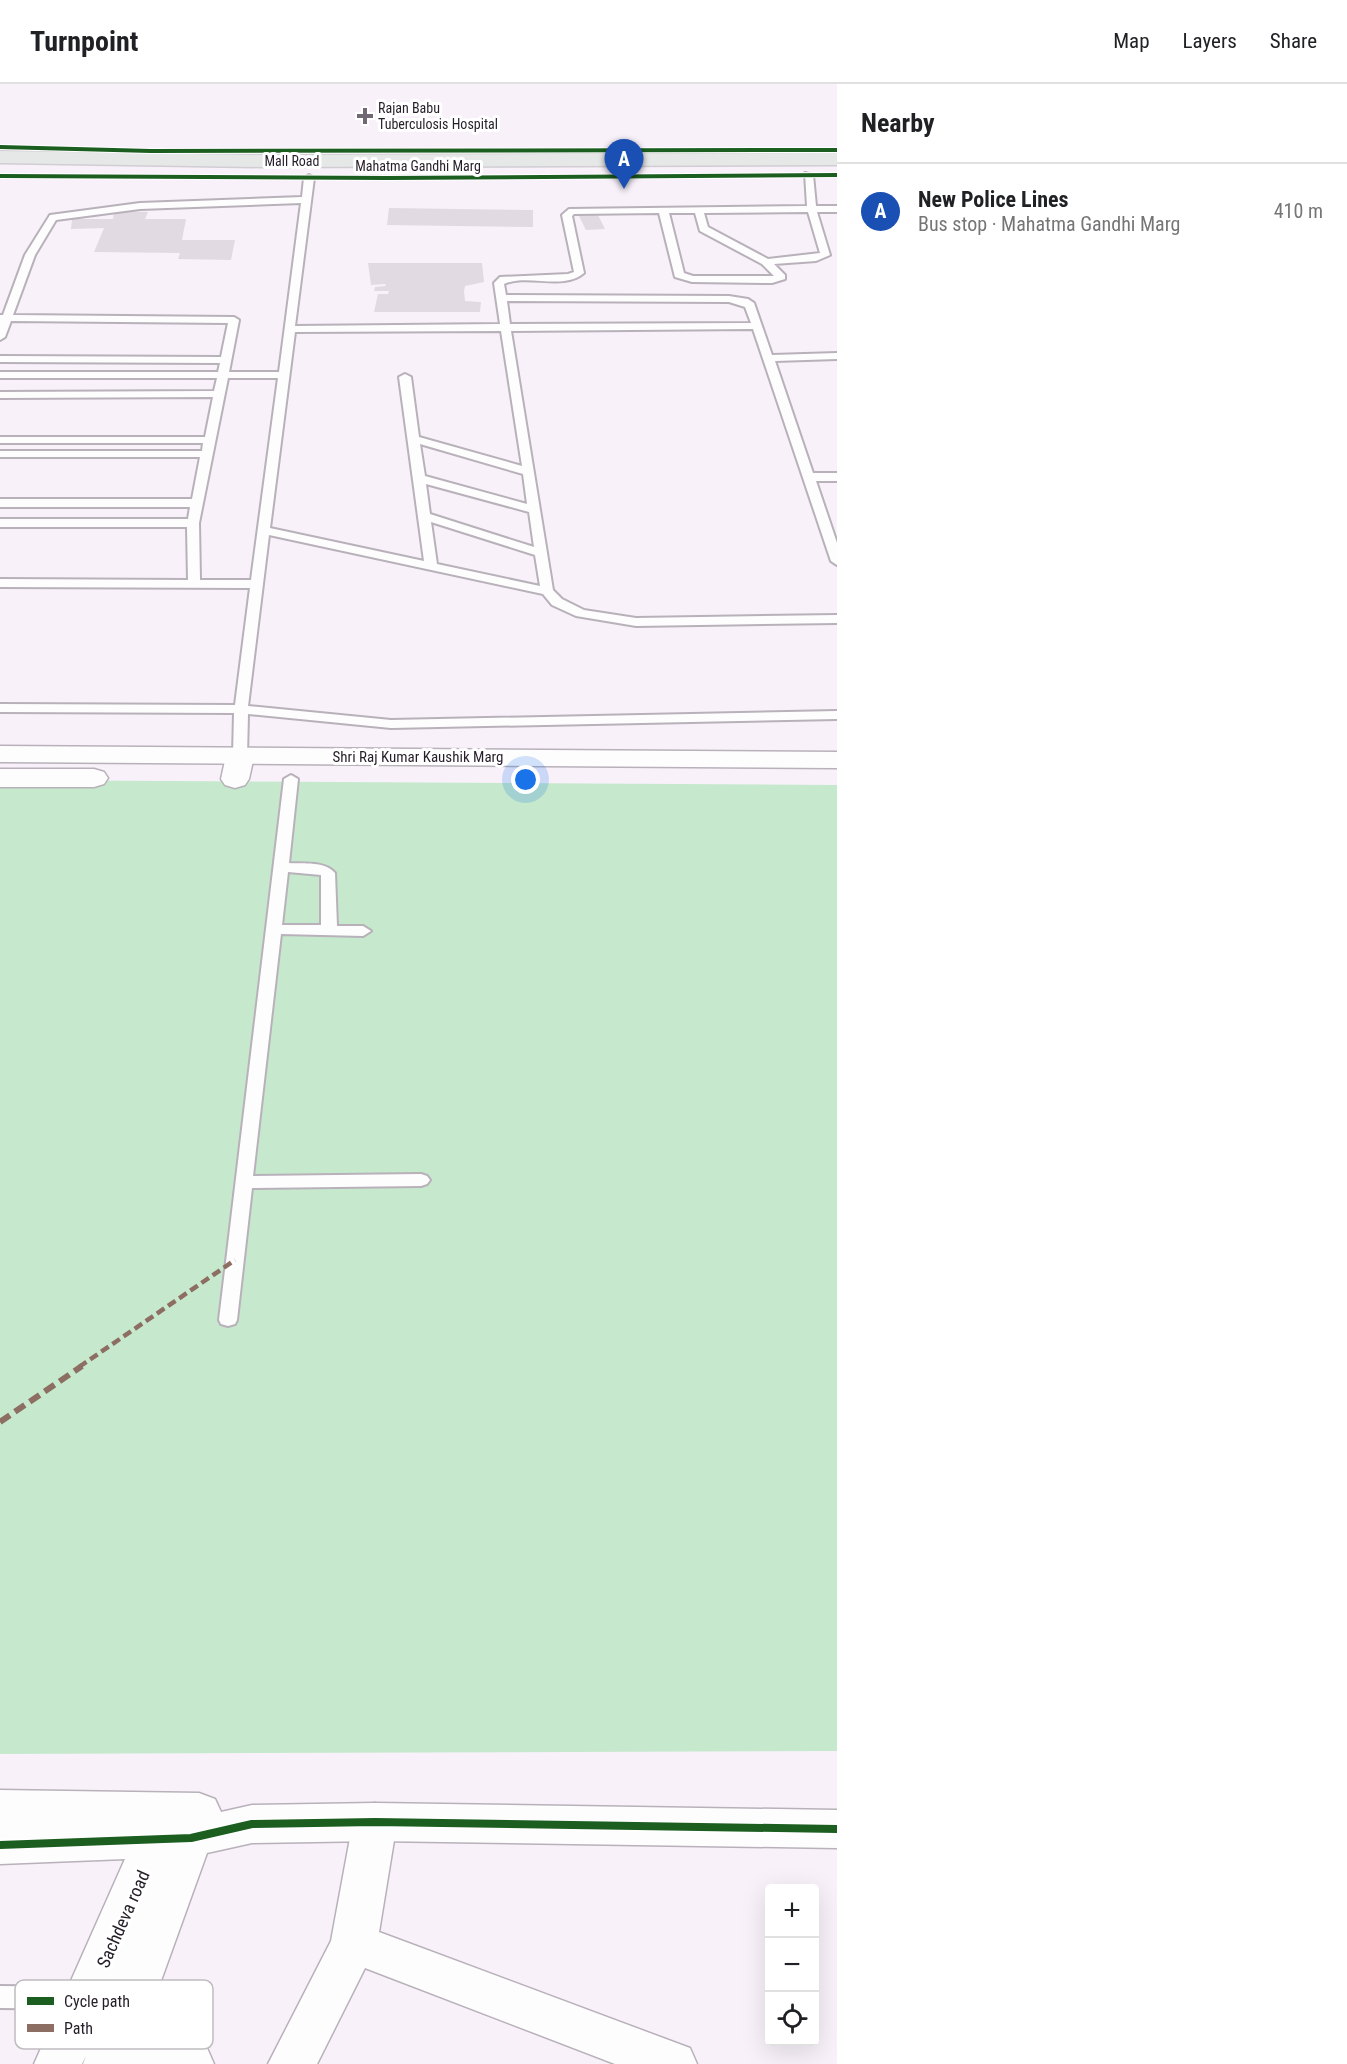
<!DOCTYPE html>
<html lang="en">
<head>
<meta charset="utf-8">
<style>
	:root { --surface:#fff; --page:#f2f2f2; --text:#202124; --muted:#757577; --line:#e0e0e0; --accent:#7c3aed }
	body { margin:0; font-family:"Roboto Condensed",sans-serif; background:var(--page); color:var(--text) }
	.controls { position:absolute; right:18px; bottom:18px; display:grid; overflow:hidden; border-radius:6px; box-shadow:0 6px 24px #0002 }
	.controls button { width:54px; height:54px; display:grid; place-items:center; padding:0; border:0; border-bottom:2px solid var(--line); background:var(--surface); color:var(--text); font:30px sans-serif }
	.you { position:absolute; left:526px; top:696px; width:21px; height:21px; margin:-15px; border:4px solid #fff; border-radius:50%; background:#1a73e8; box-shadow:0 0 0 9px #1a73e833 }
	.badge { display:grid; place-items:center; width:39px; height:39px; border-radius:50%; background:var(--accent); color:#fff; font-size:20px; font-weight:700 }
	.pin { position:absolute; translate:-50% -50px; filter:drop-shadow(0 2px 3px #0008) }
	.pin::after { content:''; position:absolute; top:32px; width:21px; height:18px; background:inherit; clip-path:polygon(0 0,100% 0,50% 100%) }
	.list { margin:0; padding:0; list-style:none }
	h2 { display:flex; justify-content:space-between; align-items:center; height:78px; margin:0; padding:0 24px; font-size:26px }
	h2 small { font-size:20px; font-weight:400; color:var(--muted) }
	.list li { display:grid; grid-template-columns:39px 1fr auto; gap:18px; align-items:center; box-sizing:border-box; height:96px; padding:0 24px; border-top:2px solid var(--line) }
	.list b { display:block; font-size:22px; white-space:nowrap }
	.list p { margin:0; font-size:20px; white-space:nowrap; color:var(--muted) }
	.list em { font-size:20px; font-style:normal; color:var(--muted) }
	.icon { flex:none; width:33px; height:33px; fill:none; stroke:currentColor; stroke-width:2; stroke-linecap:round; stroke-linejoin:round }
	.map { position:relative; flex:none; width:837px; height:1980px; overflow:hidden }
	header { display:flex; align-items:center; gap:36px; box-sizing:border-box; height:84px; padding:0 30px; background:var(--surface); border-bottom:2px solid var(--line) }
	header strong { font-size:28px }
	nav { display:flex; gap:33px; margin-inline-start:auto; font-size:21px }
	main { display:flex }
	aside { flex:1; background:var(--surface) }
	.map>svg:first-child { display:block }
	.green { fill:#c6e9cd }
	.building { fill:#e1dae3 }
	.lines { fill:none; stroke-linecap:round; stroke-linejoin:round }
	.service-casing { stroke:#b8b1ba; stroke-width:4 }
	.minor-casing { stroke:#b8b1ba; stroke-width:3 }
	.tertiary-casing { stroke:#b8b1ba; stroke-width:3 }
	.primary-casing { stroke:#d1cdd3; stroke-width:3 }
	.service { fill:#fefdfe; fill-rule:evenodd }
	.minor { fill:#fefdfe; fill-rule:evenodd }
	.tertiary { fill:#fefdfe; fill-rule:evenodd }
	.primary { fill:#e5e8e6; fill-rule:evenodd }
	.quiet-far1 { stroke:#8d6e63; stroke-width:4.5; stroke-dasharray:9 4.5; stroke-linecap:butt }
	.quiet { stroke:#8d6e63; stroke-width:6; stroke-dasharray:12 6; stroke-linecap:butt }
	.cycleway-far1-casing { stroke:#fff; stroke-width:6 }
	.cycleway-casing { stroke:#fff; stroke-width:11 }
	.cycleway-far1 { stroke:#1b5e20; stroke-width:4 }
	.cycleway { stroke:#1b5e20; stroke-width:8 }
	.poi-dot { fill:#706872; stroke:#fff; stroke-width:2 }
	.labels { text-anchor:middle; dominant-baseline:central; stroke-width:6; stroke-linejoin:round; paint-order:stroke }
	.far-poi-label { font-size:14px; fill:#261e29; stroke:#fff; text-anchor:start }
	.far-street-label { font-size:14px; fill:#261e29; stroke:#fff }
	.street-label { font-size:15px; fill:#261e29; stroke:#fff }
	.near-street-label { font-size:18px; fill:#261e29; stroke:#fff }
	.key { fill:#fff; stroke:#bebcbf; stroke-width:1.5 }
	.key-label { font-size:16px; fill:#261e29 }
</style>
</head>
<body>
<header>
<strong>Turnpoint</strong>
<nav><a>Map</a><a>Layers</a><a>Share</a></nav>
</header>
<main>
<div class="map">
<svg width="837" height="1980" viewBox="0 0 837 1980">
	<rect width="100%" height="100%" fill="#f8f1fa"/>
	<!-- green -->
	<path class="green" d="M0,696L837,701V1667L0,1670Z"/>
	<!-- building -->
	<path class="building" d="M389,124L533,126V143L387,141Z
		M114,127L148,128L145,135H186L182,156H235L231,176L178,175L180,169L94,168L104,144L71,145L72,135H113Z
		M597,129L605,145L586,146L578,130Z
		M368,179H482L484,198L465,202L464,207L465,217L481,218L480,228H374L378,210H388L389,207H374L375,203L386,202L385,200L371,201Z"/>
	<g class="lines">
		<defs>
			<path id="service" d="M805,89L813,91L816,122H837V128H817L830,171L816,177L774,180L785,191V195L772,199L692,198L675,193L659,129L574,130L572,132L584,189C563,207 528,189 504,200L506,211L729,212L748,215L754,219L772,271L837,269V275L775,277L813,389H837V397H816L837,459V481L831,477L753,245L511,247L553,506L562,515L584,526L636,534L837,531V539L636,542L576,532L552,521L543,510L269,451L248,622L391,636L837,627V635L391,644L248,630L247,672L240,676L233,672L234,629L0,628V620L235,621L250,504L0,503V495L188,496L187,443H0V435H188L190,423H0V415H192L200,373H0V367H202L203,359H0V353H205L213,313L0,314V308L214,307L217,294H0V288H218L220,279L0,278V272L221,273L228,239L11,237L5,253L0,256V231H3L25,171L50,131L140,119L302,113L304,94L309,91L314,94L295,242L500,240L494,199L500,193L568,190L574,188L562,131L569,125L807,122ZM301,119L279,288H229L239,236L234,233L13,231L35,171L56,136L140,125ZM808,128L820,169L768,175L708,143L704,129ZM669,129H695L700,147L762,180L774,192H693L684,189ZM507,217L729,218L745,223L751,239L510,240ZM501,247L522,382L419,353L411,293L405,290L399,293L424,477L270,444L295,248ZM228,294H278L251,496H200L199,439ZM420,360L523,390L527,420L425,392ZM426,400L529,428L534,463L430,430ZM431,438L535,471L540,502L437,480Z
				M291,691L298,695L289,779C304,780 325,777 335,789L337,842H363L371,847L363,852L281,850L253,1092L421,1090L427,1092L430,1096L427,1100L421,1102L252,1104L237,1236L235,1240L228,1242L221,1240L219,1236L284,695ZM288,788L321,791V841H282Z
				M0,1902L84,1903L92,1907L96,1914L92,1921L84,1925L0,1924Z"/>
			<path id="minor" d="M240,664L250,666L254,672L249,695L245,701L235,704L225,701L221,695L226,672L230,666Z
				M375,1719L391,1725L397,1738L379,1848L690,1964L697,1980H615L365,1884L317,1980H268L331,1857L353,1738L359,1725Z
				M117,1932L207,1964L214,1980H129L100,1969L93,1954L100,1939Z"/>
			<path id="tertiary" d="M0,662L837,668V684L0,678Z
				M0,685H94L104,688L108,694L104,700L94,703H0Z
				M0,1706L199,1709L215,1715L221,1728L252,1721L375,1719L837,1726V1764L375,1757L252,1759L207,1769L131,1980H83L86,1972L82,1980H34L125,1775L0,1780Z"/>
			<path id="primary" d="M0,67L263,71L837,69V81L263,83L0,79Z"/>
		</defs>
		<!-- service casing -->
		<use href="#service" class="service-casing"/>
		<!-- minor casing -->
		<use href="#minor" class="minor-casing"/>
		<!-- tertiary casing -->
		<use href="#tertiary" class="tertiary-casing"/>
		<!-- primary casing -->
		<use href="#primary" class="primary-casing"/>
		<!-- service -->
		<use href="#service" class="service"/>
		<!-- minor -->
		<use href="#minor" class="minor"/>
		<!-- tertiary -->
		<use href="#tertiary" class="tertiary"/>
		<!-- primary -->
		<use href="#primary" class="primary"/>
		<!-- quiet-far1 -->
		<path class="quiet-far1" d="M79,1283L235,1176"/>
		<!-- quiet -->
		<path class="quiet" d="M0,1338L82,1282"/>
		<defs>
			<path id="cycleway-far1" d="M0,63L151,67L837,66
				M0,92L387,94L837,91"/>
			<path id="cycleway" d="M0,1761L191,1754L252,1740L375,1738L837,1745"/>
		</defs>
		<!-- cycleway-far1 casing -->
		<use href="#cycleway-far1" class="cycleway-far1-casing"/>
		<!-- cycleway casing -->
		<use href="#cycleway" class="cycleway-casing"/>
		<!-- cycleway-far1 -->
		<use href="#cycleway-far1" class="cycleway-far1"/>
		<!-- cycleway -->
		<use href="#cycleway" class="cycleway"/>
	</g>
	<!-- markers -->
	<path class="poi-dot" d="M362 23h6v6h6v6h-6v6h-6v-6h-6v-6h6z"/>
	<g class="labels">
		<!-- far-poi labels -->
		<g class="far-poi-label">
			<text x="378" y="24">Rajan Babu<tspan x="378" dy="16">Tuberculosis Hospital</tspan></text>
		</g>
		<!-- far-street labels -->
		<g class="far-street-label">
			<text x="292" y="77">Mall Road</text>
			<text x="418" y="82">Mahatma Gandhi Marg</text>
		</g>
		<!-- street labels -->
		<g class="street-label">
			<text x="418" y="673">Shri Raj Kumar Kaushik Marg</text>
		</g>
		<!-- near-street labels -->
		<g class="near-street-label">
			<text transform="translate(123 1835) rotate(-66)">Sachdeva road</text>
		</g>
	</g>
	<!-- legend -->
	<rect x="15" y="1896" width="198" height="69" rx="9" class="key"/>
	<rect x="27" y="1913" width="27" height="8" fill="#1b5e20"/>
	<rect x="27" y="1940" width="27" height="8" fill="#8d6e63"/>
	<g class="key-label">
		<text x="64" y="1923">Cycle path</text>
		<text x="64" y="1950">Path</text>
	</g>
</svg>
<div class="controls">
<button>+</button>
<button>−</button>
<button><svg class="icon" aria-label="locate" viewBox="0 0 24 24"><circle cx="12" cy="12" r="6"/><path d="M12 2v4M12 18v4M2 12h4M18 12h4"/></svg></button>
</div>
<div class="you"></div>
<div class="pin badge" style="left:624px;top:105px;background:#1a4fb4">A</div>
</div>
<aside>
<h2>Nearby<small></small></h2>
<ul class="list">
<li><span class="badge" style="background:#1a4fb4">A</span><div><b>New Police Lines</b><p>Bus stop · Mahatma Gandhi Marg</p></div><em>410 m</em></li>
</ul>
</aside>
</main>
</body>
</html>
